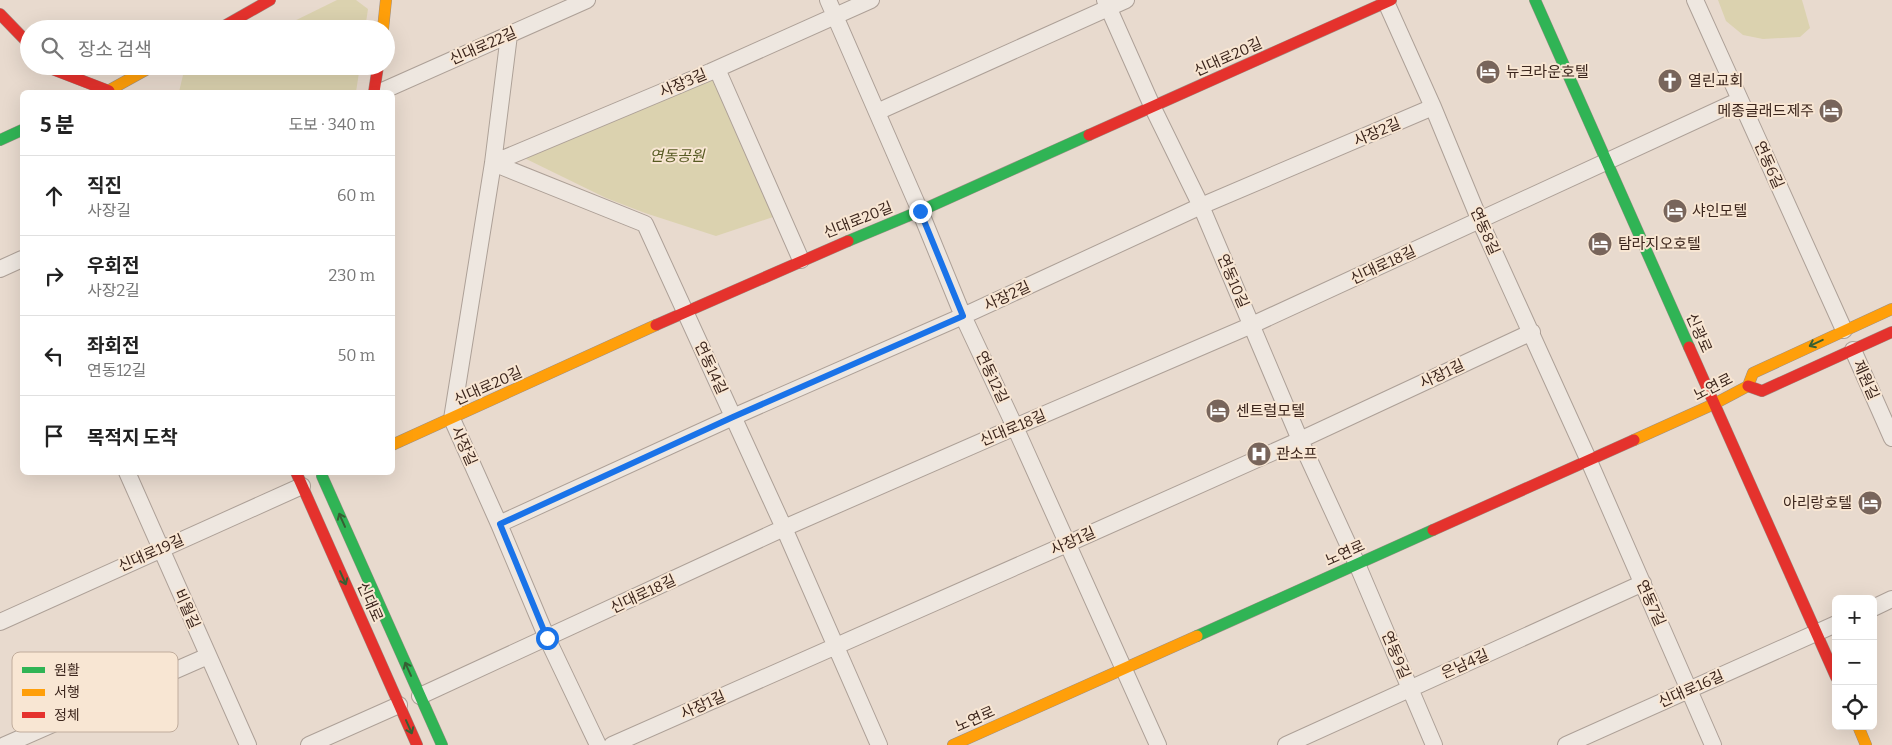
<!DOCTYPE html>
<html lang="ko">
<head>
<meta charset="utf-8">
<style>
	:root { --surface:#fff; --page:#f6f6f6; --text:#222; --muted:#767676; --line:#e0e0e0 }
	body { margin:0; font-family:Bitter,"Noto Sans KR",serif; background:var(--page); color:var(--text) }
	.controls { position:absolute; right:15px; bottom:15px; display:grid; overflow:hidden; border-radius:8px; box-shadow:0 5px 20px #0002 }
	.controls button { width:45px; height:45px; display:grid; place-items:center; padding:0; border:0; border-bottom:1px solid var(--line); background:var(--surface); color:var(--text); font:25px sans-serif }
	.stop { position:absolute; width:15px; height:15px; margin:-11px; border:4px solid #1a73e8; border-radius:50%; background:#fff }
	.stop.end { background:#1a73e8; border-color:#fff; box-shadow:0 1px 5px #0008 }
	.list { margin:0; padding:0; list-style:none }
	h2 { display:flex; justify-content:space-between; align-items:center; height:65px; margin:0; padding:0 20px; font-size:21px }
	h2 small { font-size:16px; font-weight:400; color:var(--muted) }
	.list li { display:grid; grid-template-columns:32px 1fr auto; gap:15px; align-items:center; box-sizing:border-box; height:80px; padding:0 20px; border-top:1px solid var(--line) }
	.list b { display:block; font-size:19px; white-space:nowrap }
	.list p { margin:0; font-size:16px; white-space:nowrap; color:var(--muted) }
	.list em { font-size:16px; font-style:normal; color:var(--muted) }
	.icon { flex:none; width:28px; height:28px; fill:none; stroke:currentColor; stroke-width:2; stroke-linecap:round; stroke-linejoin:round }
	.map { position:relative; flex:none; width:1892px; height:745px; overflow:hidden }
	.search { position:absolute; background:var(--surface); box-shadow:0 5px 20px #0002; left:20px; top:20px; width:375px; height:55px; display:flex; align-items:center; gap:12px; box-sizing:border-box; padding:0 18px; border-radius:28px; color:var(--muted); font-size:19px }
	.panel { position:absolute; background:var(--surface); box-shadow:0 5px 20px #0002; left:20px; top:90px; width:375px; height:385px; border-radius:8px }
	.map>svg:first-child { display:block }
	.green { fill:#dbd2af }
	.lines { fill:none; stroke-linecap:round; stroke-linejoin:round }
	.street-casing { stroke:#ada097; stroke-width:18 }
	.fast-casing { stroke:#9c8f86; stroke-width:12 }
	.slow-casing { stroke:#9c8f86; stroke-width:12 }
	.jam-casing { stroke:#9c8f86; stroke-width:12 }
	.street { stroke:#eee7e0; stroke-width:16 }
	.fast { stroke:#30b455; stroke-width:11 }
	.slow { stroke:#ff9f0a; stroke-width:11 }
	.jam { stroke:#e5322d; stroke-width:11 }
	.oneway { stroke:#375f33 }
	.route { stroke:#1a73e8; stroke-width:6 }
	.labels { text-anchor:middle; dominant-baseline:central; stroke-width:4; stroke-linejoin:round; paint-order:stroke }
	.street-label { font-size:15px; fill:#3c261d; stroke:#f8e6d3 }
	.poi-label { font-size:15px; fill:#3c261d; stroke:#f8e6d3; text-anchor:start }
	.park-label { font-size:15px; font-style:italic; fill:#575a22; stroke:#f8e6d3 }
	.key { fill:#f8e6d3; stroke:#c0ac9c; stroke-width:1 }
	.key-label { font-size:14px; fill:#3c261d }
</style>
</head>
<body>
<div class="map">
<svg width="1892" height="745" viewBox="0 0 1892 745">
	<rect width="100%" height="100%" fill="#e8dace"/>
	<!-- green -->
	<path class="green" d="M337,0H356L368,9L365,29H278Z
		M1718,0H1802L1810,28L1800,37L1763,39L1743,35L1726,21Z
		M200,66H360L356,92H179L183,75Z
		M710,72L776,216L716,236L645,213L606,198L516,154Z"/>
	<g class="lines">
		<defs>
			<path id="street" d="M828,0L920,211L963,316L1015,427L1158,745
				M1105,0L1153,108L1201,206L1300,440L1357,564L1434,745
				M1385,0L1433,107L1480,221L1589,461L1713,745
				M1695,0L1844,330
				M509,35L493,163L452,419L499,524L547,638L598,745
				M717,69L801,260
				M380,92L587,0
				M877,112L1126,0
				M493,163L645,224L784,528L879,745
				M493,163L710,72L871,0
				M0,269L22,259
				M1853,350L1892,438
				M127,472L248,745
				M499,524L733,417L963,316L1201,206L1433,107
				M1873,608L1892,599
				M0,622L302,486
				M420,696L784,528L1015,427L1252,325L1740,100
				M5,745L208,656
				M309,745L399,705
				M612,745L1067,544L1300,440L1532,332
				M1286,745L1643,583
				M1566,745L1836,624"/>
			<path id="fast" d="M1535,0L1689,347
				M0,140L22,130
				M848,241L920,211L1089,135
				M322,476L442,745
				M1197,636L1433,530"/>
			<path id="slow" d="M383,29L386,0
				M106,92L153,66
				M1634,440L1714,404L1748,386L1753,373L1892,309
				M392,445L656,325
				M1858,726L1866,745
				M953,745L1197,636"/>
			<path id="jam" d="M0,14L29,44
				M219,29L270,0
				M50,66L52,69L109,91
				M374,92L378,66
				M1089,135L1391,0
				M656,325L848,241
				M1689,347L1836,677
				M1748,386L1762,391L1892,332
				M296,472L417,745
				M1433,530L1634,440"/>
		</defs>
		<!-- street casing -->
		<use href="#street" class="street-casing"/>
		<!-- fast casing -->
		<use href="#fast" class="fast-casing"/>
		<!-- slow casing -->
		<use href="#slow" class="slow-casing"/>
		<!-- jam casing -->
		<use href="#jam" class="jam-casing"/>
		<!-- street -->
		<use href="#street" class="street"/>
		<!-- fast -->
		<use href="#fast" class="fast"/>
		<!-- slow -->
		<use href="#slow" class="slow"/>
		<!-- jam -->
		<use href="#jam" class="jam"/>
	</g>
	<!-- one-way arrows -->
	<defs><path id="oneway-shaft" d="M-6 0H5M1.5-3L5.5 0L1.5 3" fill="none" stroke-width="1.6" stroke-linecap="round" stroke-linejoin="round" transform="scale(1.25)"/></defs>
	<g class="oneway">
		<use href="#oneway-shaft" transform="translate(1816 343) rotate(155)"/>
		<use href="#oneway-shaft" transform="translate(342 520) rotate(-114)"/>
		<use href="#oneway-shaft" transform="translate(343 578) rotate(66)"/>
		<use href="#oneway-shaft" transform="translate(408 669) rotate(-114)"/>
		<use href="#oneway-shaft" transform="translate(409 727) rotate(66)"/>
	</g>
	<g class="lines">
		<!-- route -->
		<path class="route" d="M547,638L500,524L733,417L963,316L920,211"/>
	</g>
	<!-- icons -->
	<defs>
		<symbol id="hotel-disc" viewBox="-11 -11 22 22"><circle r="9.5" fill="#78655b" stroke="#f8e6d3"/><path d="M-6-4.5h1.5V1H6V5H4.5V3h-9V5H-6ZM-4 0a1.8 1.8 0 1 1 3.6 0ZM.5 0V-2.5h3Q6-2.5 6 0Z" fill="#fff"/></symbol>
		<symbol id="church-disc" viewBox="-11 -11 22 22"><circle r="9.5" fill="#78655b" stroke="#f8e6d3"/><path d="M-1.2-6h2.4v3.5h3.3v2.4h-3.3V6h-2.4V-.1h-3.3v-2.4h3.3Z" fill="#fff"/></symbol>
		<symbol id="hospital-disc" viewBox="-11 -11 22 22"><circle r="9.5" fill="#78655b" stroke="#f8e6d3"/><path d="M-5-5h3v3.5h4V-5h3V5h-3V1.5h-4V5h-3Z" fill="#fff"/></symbol>
	</defs>
	<g fill-rule="evenodd">
		<use href="#hotel-disc" x="1474" y="58" width="28" height="28"/>
		<use href="#church-disc" x="1656" y="67" width="28" height="28"/>
		<use href="#hotel-disc" x="1817" y="97" width="28" height="28"/>
		<use href="#hotel-disc" x="1661" y="197" width="28" height="28"/>
		<use href="#hotel-disc" x="1586" y="230" width="28" height="28"/>
		<use href="#hotel-disc" x="1204" y="397" width="28" height="28"/>
		<use href="#hospital-disc" x="1245" y="440" width="28" height="28"/>
		<use href="#hotel-disc" x="1856" y="489" width="28" height="28"/>
	</g>
	<g class="labels">
		<!-- street labels -->
		<g class="street-label">
			<text transform="translate(483 46) rotate(-24)">신대로22길</text>
			<text transform="translate(1228 57) rotate(-24)">신대로20길</text>
			<text transform="translate(683 83) rotate(-23)">사장3길</text>
			<text transform="translate(1377 132) rotate(-23)">사장2길</text>
			<text transform="translate(1769 165) rotate(66)">연동6길</text>
			<text transform="translate(858 220) rotate(-22)">신대로20길</text>
			<text transform="translate(1485 231) rotate(66)">연동8길</text>
			<text transform="translate(1383 265) rotate(-25)">신대로18길</text>
			<text transform="translate(1233 281) rotate(67)">연동10길</text>
			<text transform="translate(1007 296) rotate(-25)">사장2길</text>
			<text transform="translate(1699 333) rotate(66)">신광로</text>
			<text transform="translate(711 368) rotate(65)">연동14길</text>
			<text transform="translate(1442 374) rotate(-25)">사장1길</text>
			<text transform="translate(992 377) rotate(65)">연동12길</text>
			<text transform="translate(1866 380) rotate(66)">제원길</text>
			<text transform="translate(488 386) rotate(-24)">신대로20길</text>
			<text transform="translate(1713 387) rotate(-27)">노연로</text>
			<text transform="translate(1013 428) rotate(-23)">신대로18길</text>
			<text transform="translate(464 446) rotate(66)">사장길</text>
			<text transform="translate(1073 541) rotate(-24)">사장1길</text>
			<text transform="translate(151 553) rotate(-24)">신대로19길</text>
			<text transform="translate(1345 553) rotate(-24)">노연로</text>
			<text transform="translate(643 594) rotate(-25)">신대로18길</text>
			<text transform="translate(370 602) rotate(66)">신대로</text>
			<text transform="translate(1651 603) rotate(66)">연동7길</text>
			<text transform="translate(187 609) rotate(66)">비월길</text>
			<text transform="translate(1396 655) rotate(67)">연동9길</text>
			<text transform="translate(1465 664) rotate(-24)">은남4길</text>
			<text transform="translate(1691 689) rotate(-24)">신대로16길</text>
			<text transform="translate(703 705) rotate(-24)">사장1길</text>
			<text transform="translate(975 719) rotate(-24)">노연로</text>
		</g>
		<!-- poi labels -->
		<g class="poi-label">
			<text x="1506" y="72">뉴크라운호텔</text>
			<text x="1688" y="81">열린교회</text>
			<text x="1814" y="111" text-anchor="end">메종글래드제주</text>
			<text x="1692" y="211">샤인모텔</text>
			<text x="1618" y="244">탐라지오호텔</text>
			<text x="1236" y="411">센트럴모텔</text>
			<text x="1276" y="454">관소프</text>
			<text x="1852" y="503" text-anchor="end">아리랑호텔</text>
		</g>
		<!-- park labels -->
		<g class="park-label">
			<text x="677" y="156">연동공원</text>
		</g>
	</g>
	<!-- legend -->
	<rect x="12" y="652" width="166" height="80" rx="8" class="key"/>
	<rect x="22" y="667" width="23" height="6" fill="#30b455"/>
	<rect x="22" y="689" width="23" height="7" fill="#ff9f0a"/>
	<rect x="22" y="712" width="23" height="6" fill="#e5322d"/>
	<g class="key-label">
		<text x="54" y="675">원활</text>
		<text x="54" y="697">서행</text>
		<text x="54" y="720">정체</text>
	</g>
</svg>
<div class="controls">
<button>+</button>
<button>−</button>
<button><svg class="icon" aria-label="locate" viewBox="0 0 24 24"><circle cx="12" cy="12" r="6"/><path d="M12 2v4M12 18v4M2 12h4M18 12h4"/></svg></button>
</div>
<div class="stop" style="left:547px;top:638px"></div>
<div class="stop end" style="left:920px;top:211px"></div>
<div class="search"><svg class="icon" aria-label="search" viewBox="0 0 24 24"><circle cx="10" cy="10" r="6"/><path d="M15 15l6 6"/></svg>장소 검색</div>
<section class="panel">
<h2>5 분<small>도보 · 340 m</small></h2>
<ul class="list">
<li><svg class="icon" aria-label="ahead" viewBox="0 0 24 24"><path d="M12 20V5M6 11l6-6 6 6"/></svg><div><b>직진</b><p>사장길</p></div><em>60 m</em></li>
<li><svg class="icon" aria-label="right" viewBox="0 0 24 24"><path d="M7 20v-9h11M14 6l5 5-5 5"/></svg><div><b>우회전</b><p>사장2길</p></div><em>230 m</em></li>
<li><svg class="icon" aria-label="left" viewBox="0 0 24 24"><path d="M17 20v-9H6M10 6l-5 5 5 5"/></svg><div><b>좌회전</b><p>연동12길</p></div><em>50 m</em></li>
<li><svg class="icon" aria-label="arrive" viewBox="0 0 24 24"><path d="M6 21V4h12l-3 4 3 4H6"/></svg><div><b>목적지 도착</b></div></li>
</ul>
</section>
</div>
</body>
</html>
